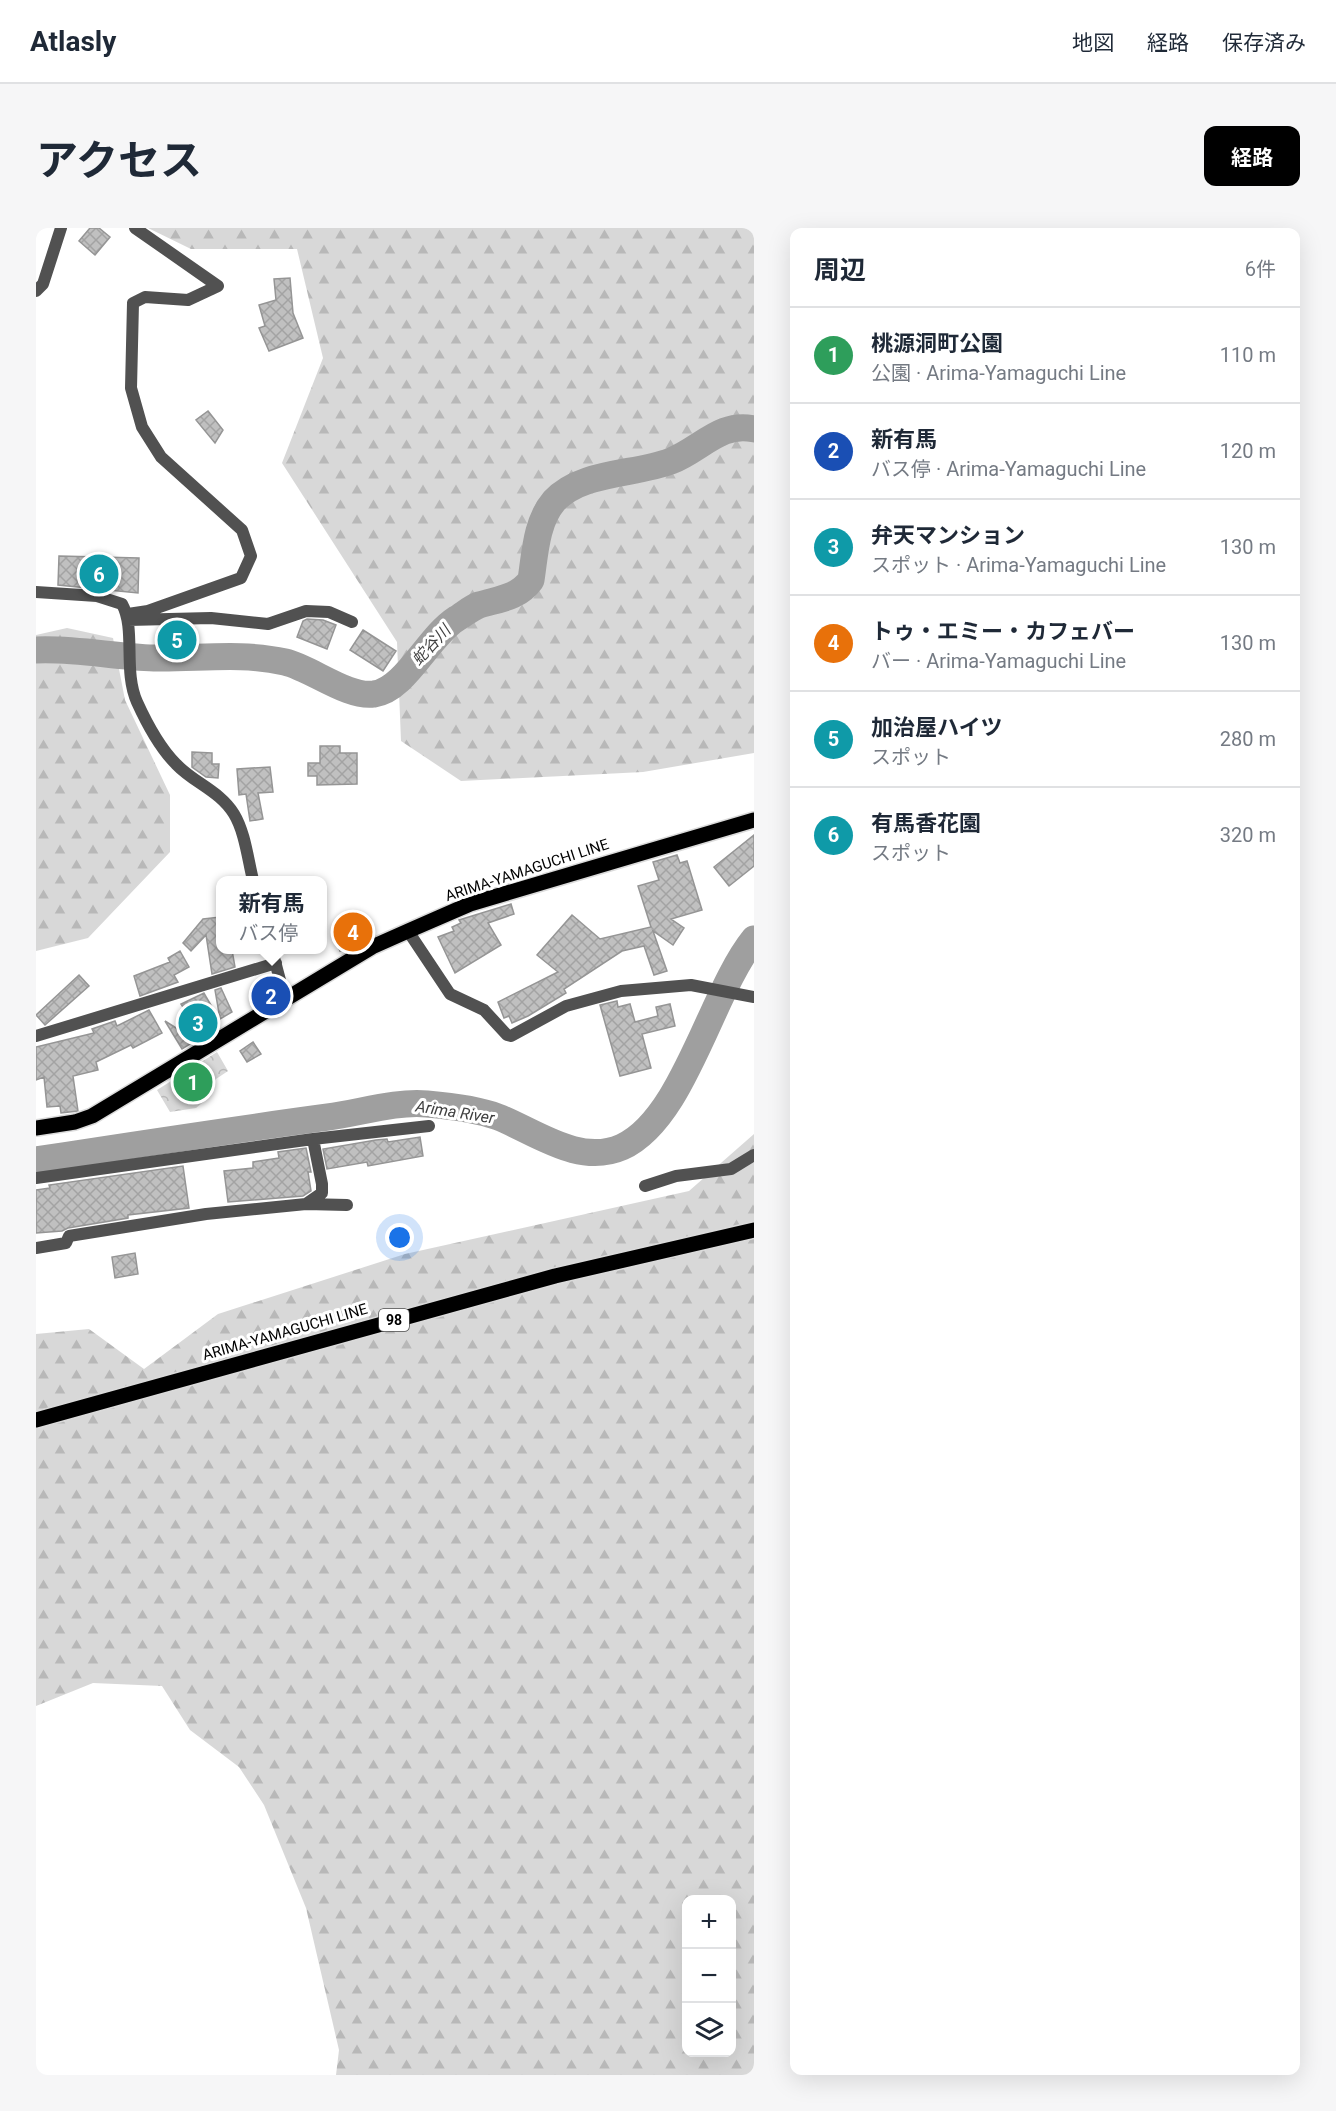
<!DOCTYPE html>
<html lang="ja">
<head>
<meta charset="utf-8">
<style>
	:root { --surface:#fff; --page:#f6f6f7; --text:#1f2937; --muted:#747a83; --line:#e0e1e3; --accent:#000 }
	body { margin:0; font-family:Roboto,"Noto Sans JP",sans-serif; background:var(--page); color:var(--text) }
	.controls { position:absolute; right:18px; bottom:18px; display:grid; overflow:hidden; border-radius:12px; box-shadow:0 6px 24px #0002 }
	.controls button { width:54px; height:54px; display:grid; place-items:center; padding:0; border:0; border-bottom:2px solid var(--line); background:var(--surface); color:var(--text); font:30px sans-serif }
	.you { position:absolute; left:364px; top:1010px; width:21px; height:21px; margin:-15px; border:4px solid #fff; border-radius:50%; background:#1a73e8; box-shadow:0 0 0 9px #1a73e833 }
	.badge { display:grid; place-items:center; width:39px; height:39px; border-radius:50%; background:var(--accent); color:#fff; font-size:20px; font-weight:700 }
	.pin { position:absolute; translate:-50% -50%; border:3px solid #fff; box-shadow:0 2px 6px #0006 }
	.popup { position:absolute; left:180px; top:648px; width:111px; height:78px; box-sizing:border-box; display:grid; place-content:center; border-radius:12px; background:var(--surface); filter:drop-shadow(0 2px 4px #0005); font-size:20px; white-space:nowrap; color:var(--muted) }
	.popup b { font-size:22px; color:var(--text) }
	.popup::after { content:''; position:absolute; left:50%; top:100%; margin-left:-12px; border:12px solid transparent; border-top-color:var(--surface) }
	.list { margin:0; padding:0; list-style:none }
	h2 { display:flex; justify-content:space-between; align-items:center; height:78px; margin:0; padding:0 24px; font-size:26px }
	h2 small { font-size:20px; font-weight:400; color:var(--muted) }
	.list li { display:grid; grid-template-columns:39px 1fr auto; gap:18px; align-items:center; box-sizing:border-box; height:96px; padding:0 24px; border-top:2px solid var(--line) }
	.list b { display:block; font-size:22px; white-space:nowrap }
	.list p { margin:0; font-size:20px; white-space:nowrap; color:var(--muted) }
	.list em { font-size:20px; font-style:normal; color:var(--muted) }
	.icon { flex:none; width:33px; height:33px; fill:none; stroke:currentColor; stroke-width:2; stroke-linecap:round; stroke-linejoin:round }
	.map { position:relative; flex:none; width:718px; height:1847px; overflow:hidden; border-radius:12px }
	header { display:flex; align-items:center; gap:36px; box-sizing:border-box; height:84px; padding:0 30px; background:var(--surface); border-bottom:2px solid var(--line) }
	header strong { font-size:28px }
	nav { display:flex; gap:33px; margin-inline-start:auto; font-size:21px }
	.intro { display:flex; align-items:center; justify-content:space-between; box-sizing:border-box; height:144px; padding:0 36px }
	h1 { margin:0; font-size:42px }
	.button { padding:15px 27px; border-radius:12px; background:var(--accent); color:#fff; font-size:21px; font-weight:700 }
	main { display:flex; gap:36px; padding:0 36px }
	aside { flex:1; background:var(--surface); border-radius:12px; box-shadow:0 6px 24px #0002 }
	.map>svg:first-child { display:block }
	.forest { fill:url(#forest-firs); fill-rule:evenodd }
	.park { fill:url(#park-crowns) }
	.lines { fill:none; stroke-linecap:round; stroke-linejoin:round }
	.river { stroke:#9f9f9f; stroke-width:27 }
	.building { fill:url(#building-cross-hatch); stroke:#959595; stroke-width:1.5 }
	.primary-casing { stroke:#dbdbdb; stroke-width:18 }
	.street { stroke:#515151; stroke-width:12 }
	.primary { stroke:#000; stroke-width:15 }
	.labels { text-anchor:middle; dominant-baseline:central; stroke-width:6; stroke-linejoin:round; paint-order:stroke }
	.shield { fill:#fff; stroke:#4c4c4c; stroke-width:1.5 }
	.shield-label { font-size:14px; font-weight:bold; fill:#000 }
	.street-label { font-size:15px; fill:#000; stroke:#fff }
	.water-label { font-size:16px; font-style:italic; fill:#404040; stroke:#fff }
</style>
</head>
<body>
<header>
<strong>Atlasly</strong>
<nav><a>地図</a><a>経路</a><a>保存済み</a></nav>
</header>
<div class="intro"><h1>アクセス</h1><a class="button">経路</a></div>
<main>
<div class="map">
<svg width="718" height="1847" viewBox="0 0 718 1847">
	<defs>
		<pattern id="forest-firs" width="22" height="20" patternUnits="userSpaceOnUse" patternTransform="scale(1.5)"><rect width="22" height="20" fill="#d8d8d8"/><path d="M5 1l3.5 6h-7zM16 11l3.5 6h-7z" fill="#b8b8b8"/></pattern>
		<pattern id="park-crowns" width="20" height="18" patternUnits="userSpaceOnUse" patternTransform="scale(1.5)"><rect width="20" height="18" fill="#d8d8d8"/><path d="M2 6a3 3 0 1 1 6 0M12 15a3 3 0 1 1 6 0" fill="none" stroke="#b8b8b8"/></pattern>
		<pattern id="building-cross-hatch" width="8" height="8" patternUnits="userSpaceOnUse" patternTransform="scale(1.5)"><rect width="8" height="8" fill="#c0c0c0"/><path d="M0 0l8 8M0 8l8-8" fill="none" stroke="#a3a3a3"/></pattern>
	</defs>
	<rect width="100%" height="100%" fill="#fff"/>
	<!-- forest -->
	<path class="forest" d="M112,0H718V525L607,544L425,553L365,513L361,414L246,235L287,130L261,21H155Z
		M31,400L77,410L89,472L134,567V624L52,710L0,723V407Z
		M718,906V1847H300L303,1822L270,1680L228,1577L203,1539L154,1502L126,1458L57,1455L0,1478V1106L53,1101L108,1141L182,1086L369,1026L653,963ZM650,1672H696V1824H650Z"/>
	<!-- park -->
	<path class="park" d="M181,824L192,843L180,851L170,864L172,870L160,880L134,884L121,862Z"/>
	<g class="lines">
		<!-- river -->
		<path class="river" d="M0,422C40,420 78,429 118,430C161,431 206,424 249,434C275,440 312,470 338,466C369,462 392,409 420,391C427,387 435,380 443,377C463,371 482,370 495,352C499,326 500,294 518,273C546,243 599,247 635,233C664,222 685,193 718,201
			M0,932C97,917 195,902 292,889C323,885 360,873 391,876C414,878 441,881 462,889C500,904 543,938 586,919C648,891 675,764 718,711"/>
	</g>
	<!-- building -->
	<path class="building" d="M54,0H63L74,9L59,27L43,13Z
		M254,50L257,85L267,110L233,123L223,100L229,98L223,77L240,72L238,51Z
		M172,183L187,202L179,215L160,192Z
		M23,328L103,330L102,365L22,357Z
		M271,391L287,392L300,397L291,421L261,409L267,393Z
		M159,400L161,421L124,423L122,403Z
		M327,402L360,423L347,443L314,422Z
		M284,518H304V525H321V556L281,557V548H272V535H284Z
		M156,524L176,525V536H183L182,550L170,549L156,539Z
		M234,539L237,564L222,565L227,591L214,593L210,566L203,567L201,541Z
		M718,607V638L693,658L678,639Z
		M641,627L644,635L651,633L666,682L635,691L648,700L637,717L617,703L631,743L618,747L608,718L586,723L528,761L530,765L492,788L476,795L473,788L468,790L462,774L522,744L501,727L536,687L564,711L615,699L602,658L623,652L617,634Z
		M475,676L478,686L452,695L465,717L419,745L402,709L418,703L416,699L425,695L423,692Z
		M184,689V722H196L199,739L176,746L170,707L155,723L147,715L167,691Z
		M309,702L310,705L314,704L319,718L304,723L298,706Z
		M144,723L153,739L138,747L142,754L104,768L98,748L134,734L132,730Z
		M43,747L53,758L9,797L0,787Z
		M185,760L196,784L184,791L179,762Z
		M168,765L183,791L177,794L180,800L146,821L129,793L156,810L147,795L154,790L145,776Z
		M581,773L582,779L594,776L599,794L622,788L620,779L634,776L639,798L606,806L615,840L584,848L564,777Z
		M113,782L126,805L97,820L95,817L60,834L62,842L37,848L42,883L25,885L24,878L11,879L8,849L0,852V819L58,805L56,801L79,793L81,798Z
		M217,814L225,826L211,834L204,823Z
		M384,909L387,928L332,938L331,934L291,941L287,921L340,912L351,911L352,914Z
		M270,920L275,944H272L275,963L267,968L192,974L188,943L217,940V934L243,930L242,924Z
		M147,938L153,980L92,987V990L32,1000L26,1003L0,1005V962L14,960L13,957Z
		M99,1025L102,1046L79,1050L76,1029Z"/>
	<g class="lines">
		<defs>
			<path id="primary" d="M0,900L39,894L56,888L336,719L372,703L434,676L718,592
				M0,1192L519,1048L718,1002"/>
		</defs>
		<!-- primary casing -->
		<use href="#primary" class="primary-casing"/>
		<!-- street -->
		<path class="street" d="M0,63L7,56L25,0
			M0,364L61,368L86,376C100,401 87,443 101,474C111,496 123,519 140,536C158,555 184,563 198,586C209,604 212,632 217,652
			M92,386L112,383L205,350L215,328L206,302L125,229L106,199L95,160L97,75L109,69L152,72L182,58L99,0
			M92,392L175,390L232,396L270,383L293,384L316,394
			M372,703L414,766L448,782L471,807L475,808L530,778L585,763L655,757L718,769
			M236,722L249,771
			M0,808L240,735
			M0,950L277,911L393,898
			M609,958L640,948L695,941L718,927
			M270,976L286,965V956L277,911
			M0,1020L30,1015L33,1008L170,986L270,976L311,977"/>
		<!-- primary -->
		<use href="#primary" class="primary"/>
	</g>
	<g class="labels">
		<!-- shield labels -->
		<rect class="shield" x="343" y="1081" width="30" height="22" rx="4.5"/>
		<g class="shield-label">
			<text x="358" y="1092">98</text>
		</g>
		<!-- street labels -->
		<g class="street-label">
			<text transform="translate(491 642) rotate(-18)">ARIMA-YAMAGUCHI LINE</text>
			<text transform="translate(249 1104) rotate(-16)">ARIMA-YAMAGUCHI LINE</text>
		</g>
		<!-- water labels -->
		<g class="water-label">
			<text transform="translate(395 417) rotate(-47)">蛇谷川</text>
			<text transform="translate(419 884) rotate(9)">Arima River</text>
		</g>
	</g>
</svg>
<div class="controls">
<button>+</button>
<button>−</button>
<button><svg class="icon" aria-label="layers" viewBox="0 0 24 24"><path d="M12 4l9 5-9 5-9-5zM3 14l9 5 9-5"/></svg></button>
</div>
<div class="you"></div>
<div class="pin badge" style="left:157px;top:854px;background:#2e9e5b">1</div>
<div class="pin badge" style="left:235px;top:768px;background:#1a4fb4">2</div>
<div class="popup"><b>新有馬</b>バス停</div>
<div class="pin badge" style="left:162px;top:795px;background:#0f9aa8">3</div>
<div class="pin badge" style="left:317px;top:704px;background:#e8710a">4</div>
<div class="pin badge" style="left:141px;top:412px;background:#0f9aa8">5</div>
<div class="pin badge" style="left:63px;top:346px;background:#0f9aa8">6</div>
</div>
<aside>
<h2>周辺<small>6件</small></h2>
<ul class="list">
<li><span class="badge" style="background:#2e9e5b">1</span><div><b>桃源洞町公園</b><p>公園 · Arima-Yamaguchi Line</p></div><em>110 m</em></li>
<li><span class="badge" style="background:#1a4fb4">2</span><div><b>新有馬</b><p>バス停 · Arima-Yamaguchi Line</p></div><em>120 m</em></li>
<li><span class="badge" style="background:#0f9aa8">3</span><div><b>弁天マンション</b><p>スポット · Arima-Yamaguchi Line</p></div><em>130 m</em></li>
<li><span class="badge" style="background:#e8710a">4</span><div><b>トゥ・エミー・カフェバー</b><p>バー · Arima-Yamaguchi Line</p></div><em>130 m</em></li>
<li><span class="badge" style="background:#0f9aa8">5</span><div><b>加治屋ハイツ</b><p>スポット</p></div><em>280 m</em></li>
<li><span class="badge" style="background:#0f9aa8">6</span><div><b>有馬香花園</b><p>スポット</p></div><em>320 m</em></li>
</ul>
</aside>
</main>
</body>
</html>
